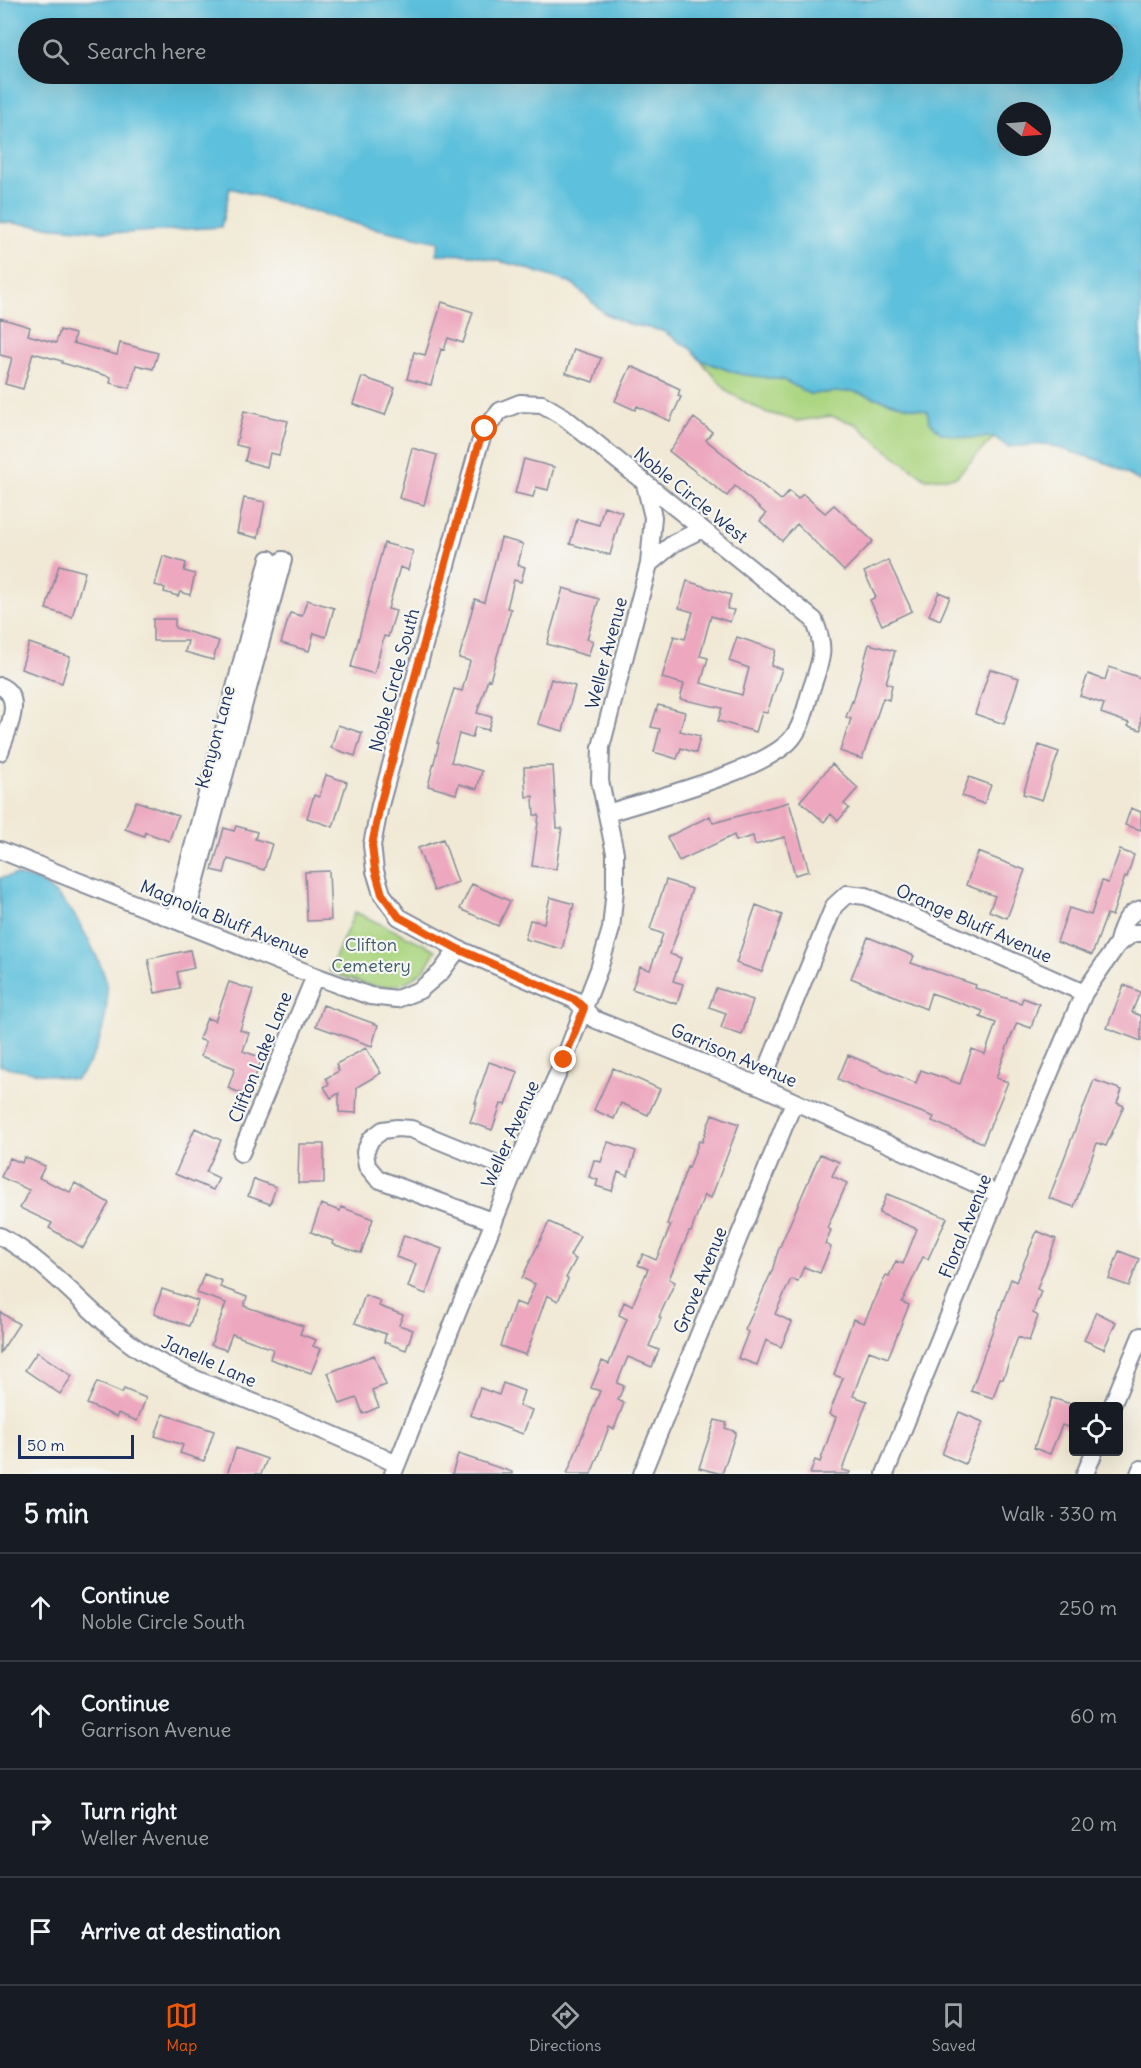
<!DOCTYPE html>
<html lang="en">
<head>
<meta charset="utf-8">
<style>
	:root { --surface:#171b24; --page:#20242c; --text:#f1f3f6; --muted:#9ea1a6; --line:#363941; --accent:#ea580c }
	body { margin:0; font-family:Delius,sans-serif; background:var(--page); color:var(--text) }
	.controls { position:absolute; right:18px; bottom:18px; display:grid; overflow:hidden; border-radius:6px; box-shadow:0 6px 24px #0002 }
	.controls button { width:54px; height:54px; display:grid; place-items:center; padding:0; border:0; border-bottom:2px solid var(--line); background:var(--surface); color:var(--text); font:30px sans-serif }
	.compass { position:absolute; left:997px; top:102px; width:54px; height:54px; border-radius:50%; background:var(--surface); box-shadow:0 6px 24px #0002; rotate:107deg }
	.scale { position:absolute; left:18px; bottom:15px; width:116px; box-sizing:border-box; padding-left:6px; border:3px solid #1b2f5e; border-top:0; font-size:16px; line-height:21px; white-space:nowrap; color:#1b2f5e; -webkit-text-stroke:4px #f6f6f2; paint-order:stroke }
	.stop { position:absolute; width:18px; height:18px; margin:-14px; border:4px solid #ea580c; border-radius:50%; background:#fff }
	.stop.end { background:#ea580c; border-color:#fff; box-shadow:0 2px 6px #0008 }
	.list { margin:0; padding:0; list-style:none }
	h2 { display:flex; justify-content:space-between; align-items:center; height:78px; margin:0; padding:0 24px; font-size:26px }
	h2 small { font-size:20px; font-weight:400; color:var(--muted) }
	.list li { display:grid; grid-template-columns:39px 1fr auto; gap:18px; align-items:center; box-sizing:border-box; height:108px; padding:0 24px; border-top:2px solid var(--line) }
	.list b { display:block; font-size:22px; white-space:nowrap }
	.list p { margin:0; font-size:20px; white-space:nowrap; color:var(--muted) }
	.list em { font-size:20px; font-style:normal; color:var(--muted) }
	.icon { flex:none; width:33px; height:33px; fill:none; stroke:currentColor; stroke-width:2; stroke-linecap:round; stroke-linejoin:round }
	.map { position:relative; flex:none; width:1141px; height:1474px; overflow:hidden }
	.search { position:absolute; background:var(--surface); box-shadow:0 6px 24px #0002; left:18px; right:18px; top:18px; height:66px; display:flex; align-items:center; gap:15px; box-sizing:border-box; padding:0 21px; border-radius:33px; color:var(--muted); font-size:22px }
	.sheet { height:510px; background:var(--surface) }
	nav { display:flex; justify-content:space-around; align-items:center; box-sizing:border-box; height:84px; border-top:2px solid var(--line); background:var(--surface); font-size:16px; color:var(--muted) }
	nav a { display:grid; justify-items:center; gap:3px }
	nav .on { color:var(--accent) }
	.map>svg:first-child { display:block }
	.green { fill:#acd681; stroke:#648270; stroke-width:1.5 }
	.water { fill:#5dc0dc; stroke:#3c789d; stroke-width:1.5; fill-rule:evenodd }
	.building { fill:#eda8bf }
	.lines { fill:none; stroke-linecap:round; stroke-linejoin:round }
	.minor-casing { stroke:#868c9a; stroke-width:20 }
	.minor { stroke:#fff; stroke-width:16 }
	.route { stroke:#ea580c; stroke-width:8 }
	.labels { text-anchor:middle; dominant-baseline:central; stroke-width:4.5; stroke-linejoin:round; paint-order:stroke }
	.street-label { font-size:18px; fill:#1b2f5e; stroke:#f6f6f2 }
	.park-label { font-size:18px; fill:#3f5967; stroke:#f6f6f2 }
</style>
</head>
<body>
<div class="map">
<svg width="1141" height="1474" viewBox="0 0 1141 1474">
	<rect width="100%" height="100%" fill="#f6f6f2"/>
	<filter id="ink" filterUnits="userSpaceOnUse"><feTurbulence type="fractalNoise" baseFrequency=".0167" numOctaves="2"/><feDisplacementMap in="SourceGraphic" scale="12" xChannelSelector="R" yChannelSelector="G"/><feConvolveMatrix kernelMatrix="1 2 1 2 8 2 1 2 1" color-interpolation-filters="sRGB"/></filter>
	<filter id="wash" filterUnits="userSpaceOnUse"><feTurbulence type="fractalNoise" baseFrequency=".008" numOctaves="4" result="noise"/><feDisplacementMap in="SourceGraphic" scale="24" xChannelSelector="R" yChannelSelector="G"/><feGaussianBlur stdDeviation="1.35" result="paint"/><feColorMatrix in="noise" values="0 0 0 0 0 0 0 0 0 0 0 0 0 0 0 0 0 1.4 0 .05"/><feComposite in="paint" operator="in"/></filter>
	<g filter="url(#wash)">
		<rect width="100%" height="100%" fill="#f1e9d5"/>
		<!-- green -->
		<path class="green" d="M700,360L739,374L784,380L810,394L852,391L897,404L917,407L927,411L967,438L994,437L956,477L926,479L888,451L856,424L831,416L797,421L765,412L729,393Z
			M355,912L436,950C431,957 427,968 420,973C391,998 359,983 329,971Z"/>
		<!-- water -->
		<path class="water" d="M0,0H1141V482L1110,464L1046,444L1008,447L994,437L967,438L941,433L929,421L927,411L897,404L852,391L809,394L784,380L739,374L700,360L691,349L663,331L628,324L604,313L573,284L519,266L474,255L436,254L439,242L364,226L230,188L221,227L124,233L0,222ZM1112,28V74H28V28ZM1006,111H1042V147H1006Z
			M15,875C23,877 34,878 41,883C50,888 62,900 69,908C79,920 103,966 106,982C110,1013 99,1059 75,1080L0,1066V878Z"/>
		<g id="blocks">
			<!-- building -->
			<path class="building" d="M442,302L473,312L463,343L448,338L444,350L441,349L431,385L407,379L414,352L425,355Z
				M0,318L30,327L28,335L56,343L60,330L75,334L73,343L117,355L120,343L158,353L153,369L136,365L130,388L110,383L111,377L62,363V361L33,353L23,389L5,384L12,358L0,355Z
				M574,349L601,358L593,382L566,373Z
				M631,366L680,389L678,396L681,397L670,421L637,406L635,410L615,401Z
				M362,377L395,388L385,415L353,404Z
				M244,411L288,421L279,455L270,453L267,467L245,461L248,448L236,445Z
				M694,418L712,432L706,440L781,500L789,491L798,499L803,494L825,513L834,505L873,541L844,571L797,524L782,541L760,521L766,514L735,486L727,496L669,451Z
				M412,448L437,455L424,505L399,498Z
				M524,459L554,467L548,490L536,487L533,497L515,493Z
				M244,498L265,502L258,538L237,533Z
				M604,506L622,512L610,555L570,544L577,519L599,525Z
				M501,538L523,544L518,565L525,567L521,582L514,580L507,608L511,609L490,680L488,679L477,713L492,717L488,730L475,727L472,738L459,734L451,762L482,771L477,789L459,784L456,794L428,786L439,743H437L454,689L462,691L470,661L459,658L475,599L484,602Z
				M384,543L413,551L408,570L400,567L388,609L396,611L388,637L384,636L374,674L351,667Z
				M163,556L186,563L184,571L195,574L190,595L180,592L178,596L164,592L165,588L155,585Z
				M888,560L912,611L882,625L870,600L876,597L864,572Z
				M59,565L85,572L72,617L46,609Z
				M687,581L731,595L727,609L734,610L730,622L711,616L700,656L708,658L701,683L742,695L749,668L729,661L737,637L776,650L771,666L782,669L767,713L762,712L756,732L718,721L722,708L680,699L684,684L662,678L674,636L685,639L693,612L679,608Z
				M563,588L599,599L587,639L593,641L588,656L547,644Z
				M939,592L950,597L940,620L929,615Z
				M307,600L334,608L326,637L314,633L309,651L281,643L290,613L302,616Z
				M153,619H175V628L219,641L213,660L185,652L188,641H153Z
				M29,643L70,657L62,683L21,669Z
				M869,644L895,651L886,683L892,685L889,700L883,698L862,759L840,751L851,719L846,717L852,701L853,702Z
				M1109,667L1141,678V730L1128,726L1129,723L1101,713L1104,704L1080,696L1088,674L1105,680Z
				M990,669L1019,678L1004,724L975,714Z
				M551,679L575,686L563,731L538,724Z
				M658,705L685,712L680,731L700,736L696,753L681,748L677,759L654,752L660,729L651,727Z
				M338,725L362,733L355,756L331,748Z
				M1039,745L1059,752L1042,800L1023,794Z
				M832,764L858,788L844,804L849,808L838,821L831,814L824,822L800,801Z
				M553,766L557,828H562L556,869L532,866L539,815H534L533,796L526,797L524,767Z
				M326,775L347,782L333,827L307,818L314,795L319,797Z
				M969,777L991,785L984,804L962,796Z
				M136,801L178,816L169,841L145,832L144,836L125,829Z
				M789,802L809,871L795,875L785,837L755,845L753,836L736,841L734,835L679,861L667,837L710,816L713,823Z
				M1131,808L1141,812V830L1125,825Z
				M236,826L257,832L255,839L272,844L264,870L228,859L224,873L212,870L224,828L234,831Z
				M443,839L458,882L434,891L418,848Z
				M1120,850L1134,855L1127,877H1125L1112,916L1107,914L1092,955L1057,942L1069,908L1091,915L1102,881L1108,883Z
				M978,852L1025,870L1007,918L989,911L995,896L966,885Z
				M329,871L331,920L307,921L305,872Z
				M666,880L692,889L670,954L681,958L673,981L683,984L677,1004L632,989L640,967L650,970L663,934L650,929Z
				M472,884L510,901L498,926L460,909Z
				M550,897L574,904L562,949L525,939L530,920L544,923Z
				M756,905L782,915L762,972L736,963Z
				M868,937L914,956L911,963L976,985L975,988L1021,1003L1023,998L1039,1004L1031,1028L1017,1023L1010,1039L996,1078L1008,1082L983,1143L932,1121L934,1117L861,1090L838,1079L848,1055L916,1083L921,1070L960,1084L972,1049L985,1054L996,1023L980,1017L983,1011L931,993L926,1009L851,978Z
				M190,950L194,968L177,972L180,988L155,993L148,959Z
				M229,982L253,990L240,1030L249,1033L243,1051L262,1058L248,1096L228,1088L235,1068L201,1056L206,1042L199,1039L207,1018L215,1021Z
				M1124,985L1140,992L1132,1012L1141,1016V1041L1107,1028Z
				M716,988L753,1000L742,1035L721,1028L726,1013L709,1007Z
				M323,1005L378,1025L372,1046L316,1026Z
				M366,1048L381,1073L357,1087L356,1113L339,1112V1093L331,1098L324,1087L329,1084L326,1078L339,1071L336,1064Z
				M489,1062L518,1072L506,1105L501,1104L492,1130L470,1122L477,1103H475Z
				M613,1068L660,1089L648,1115L621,1103L614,1119L594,1110Z
				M1094,1080L1122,1090L1117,1103L1124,1106L1106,1146L1097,1143L1074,1207L1049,1198Z
				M712,1114L739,1124L711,1198L704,1195L691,1232H689L669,1279L675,1282L659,1317L661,1318L649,1346L659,1350L652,1367L628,1357L617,1383L624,1386L618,1400L624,1403L614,1429L609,1427L591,1474H567L600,1391L591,1388L602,1361L609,1364L627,1319L619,1315L624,1302L632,1306L648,1269L638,1265L643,1254L656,1260L671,1225L667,1224L687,1167L689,1168L699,1141L702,1142Z
				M195,1128L221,1140L206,1172L219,1178L213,1190L175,1174Z
				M608,1142L636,1151L628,1176L618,1172L612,1191L596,1186L598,1180L589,1177L594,1160L601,1162Z
				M299,1144H324V1183H298Z
				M820,1154L839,1162L832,1176L847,1183L827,1228L831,1230L825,1244L831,1247L820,1273L804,1267L798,1281L791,1279L775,1314L792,1322L781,1347L766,1340L757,1365L738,1358L748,1332L745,1330L772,1271L778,1251Z
				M24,1157L45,1166L39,1178L70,1192L75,1183L109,1203L83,1248L49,1228L52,1223L20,1208L29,1190L1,1177L10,1158L22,1163Z
				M254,1179L276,1187L270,1204L248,1196Z
				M887,1194L947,1218L928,1259L923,1257L902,1302L909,1305L888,1358L869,1351L853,1396L867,1401L842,1470L850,1472L849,1474H810L815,1460L820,1462L836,1417L829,1414L843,1378L834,1375L853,1319L864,1323L886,1275L889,1276L896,1261L903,1264L917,1229L879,1213Z
				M321,1204L340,1211L341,1207L373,1219L361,1253L332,1244L333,1241L311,1232Z
				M549,1222L580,1236L570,1256L576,1259L566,1278L568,1279L558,1301L547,1295L526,1355L500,1346L515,1302L526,1306L535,1284L522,1278Z
				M1037,1231L1056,1239L1037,1289L1041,1291L1033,1313L1038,1316L1029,1341L1018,1337L1003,1379L1000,1378L993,1398L971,1391L1011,1279L1016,1282Z
				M404,1235L442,1249L426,1294L408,1287L416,1264L396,1257Z
				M1119,1251L1139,1259L1129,1286L1109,1279Z
				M204,1274L222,1281L220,1287L247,1297L244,1306L303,1326L300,1334L316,1340L313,1346L321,1349L311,1373L270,1359L273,1349L232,1334L226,1350L211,1345L226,1303L197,1293Z
				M162,1289L198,1301L189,1326L154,1314Z
				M365,1295L381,1301L379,1306L403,1315L399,1325L413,1330L406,1350L384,1342L386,1334L355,1323Z
				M0,1312L19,1324L0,1353Z
				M1096,1312L1116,1322L1104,1349L1084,1340Z
				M37,1352L72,1376L60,1394L25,1370Z
				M374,1355L386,1385L372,1390L379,1407L363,1414L357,1398L340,1404L328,1373Z
				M97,1382L122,1393L124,1389L146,1398L137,1421L118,1413L117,1417L87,1404Z
				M503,1383L524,1391L519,1406L532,1410L523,1434L470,1415L480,1388L499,1395Z
				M1052,1398L1074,1405V1417L1070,1428L1062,1425L1050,1454L1034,1448Z
				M959,1412L983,1422L965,1464L942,1454Z
				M163,1414L214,1431L204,1461L180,1453L183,1445L155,1436Z
				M715,1420L727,1423L725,1428L736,1432L722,1474L699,1468Z
				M236,1448L267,1459L261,1474H227Z
				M458,1454L512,1472V1474H452Z"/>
		</g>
	</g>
	<g filter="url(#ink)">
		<use href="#blocks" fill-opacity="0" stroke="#868c9a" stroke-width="1.5"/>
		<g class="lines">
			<defs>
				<path id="minor" d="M649,564L674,543L702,529
					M0,686C26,698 6,732 0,752
					M608,813C650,799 769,770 793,737C803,724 806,706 811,690C821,660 827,650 814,620L564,417L542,404L520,403L500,411L485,429L478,449L380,805L372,845L375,871L382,894L399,917L458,949L575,1000L594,1019L760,1086L998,1194
					M0,850L315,976L370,996L397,999L420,990L441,972L458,949
					M174,919L269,559
					M184,923L283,560
					M1117,945C1121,930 1124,914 1141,909
					M760,1086L834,906L847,894L866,896L1084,993
					M241,1153L315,976
					M494,1222L378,1179L367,1166L365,1152L371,1139L383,1130L397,1128L411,1129L514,1171
					M0,1236C57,1267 94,1323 149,1356C181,1375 216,1387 250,1401C299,1420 348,1440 396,1464
					M1112,1406L1141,1336
					M393,1474L514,1171L564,1060L599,969L611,929L615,889V853L600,781L601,747L649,564L653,517L645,484
					M642,1474L794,1102
					M885,1474L998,1194L1084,993L1117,945L1133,933H1141
					M1085,1474L1094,1452
					M1139,1474L1141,1469"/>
			</defs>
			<!-- minor casing -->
			<use href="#minor" class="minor-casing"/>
			<!-- minor -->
			<use href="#minor" class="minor"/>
		</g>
	</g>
	<g class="lines" filter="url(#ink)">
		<!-- route -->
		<path class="route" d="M485,429L477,449L380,805L372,845L375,870L382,894L399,917L458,949L575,1000L584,1008L564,1060"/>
	</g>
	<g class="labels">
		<!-- street labels -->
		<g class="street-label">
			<text transform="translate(691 495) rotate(39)">Noble Circle West</text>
			<text transform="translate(606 653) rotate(-75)">Weller Avenue</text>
			<text transform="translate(394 680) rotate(-75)">Noble Circle South</text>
			<text transform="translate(215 737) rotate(-75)">Kenyon Lane</text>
			<text transform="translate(225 919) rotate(22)">Magnolia Bluff Avenue</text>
			<text transform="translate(974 923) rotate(24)">Orange Bluff Avenue</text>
			<text transform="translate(734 1055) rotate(23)">Garrison Avenue</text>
			<text transform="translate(260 1057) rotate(-68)">Clifton Lake Lane</text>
			<text transform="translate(510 1134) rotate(-66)">Weller Avenue</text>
			<text transform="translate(965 1226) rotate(-68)">Floral Avenue</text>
			<text transform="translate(700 1280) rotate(-68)">Grove Avenue</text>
			<text transform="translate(209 1361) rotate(24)">Janelle Lane</text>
		</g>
		<!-- park labels -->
		<g class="park-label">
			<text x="371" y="944">Clifton<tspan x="371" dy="21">Cemetery</tspan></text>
		</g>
	</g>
</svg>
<div class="controls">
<button><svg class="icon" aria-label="locate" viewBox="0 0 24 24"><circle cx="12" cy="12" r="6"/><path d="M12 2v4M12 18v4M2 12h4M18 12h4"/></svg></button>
</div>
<svg class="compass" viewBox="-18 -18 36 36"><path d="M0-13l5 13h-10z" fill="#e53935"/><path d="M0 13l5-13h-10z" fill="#9ea1a6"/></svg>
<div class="scale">50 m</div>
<div class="stop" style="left:485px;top:429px"></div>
<div class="stop end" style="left:564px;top:1060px"></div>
<div class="search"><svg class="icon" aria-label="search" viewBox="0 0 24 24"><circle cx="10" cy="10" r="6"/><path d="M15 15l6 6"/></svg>Search here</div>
</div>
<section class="sheet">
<h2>5 min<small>Walk · 330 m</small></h2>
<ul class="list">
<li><svg class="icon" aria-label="ahead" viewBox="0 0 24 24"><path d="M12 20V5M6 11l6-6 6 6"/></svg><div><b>Continue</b><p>Noble Circle South</p></div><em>250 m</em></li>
<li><svg class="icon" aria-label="ahead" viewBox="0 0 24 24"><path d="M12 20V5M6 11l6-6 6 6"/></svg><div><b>Continue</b><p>Garrison Avenue</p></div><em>60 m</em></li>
<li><svg class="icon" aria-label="right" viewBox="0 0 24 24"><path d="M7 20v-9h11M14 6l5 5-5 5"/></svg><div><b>Turn right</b><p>Weller Avenue</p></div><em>20 m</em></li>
<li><svg class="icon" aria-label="arrive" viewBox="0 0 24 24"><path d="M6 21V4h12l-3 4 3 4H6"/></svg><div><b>Arrive at destination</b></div></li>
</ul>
</section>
<nav>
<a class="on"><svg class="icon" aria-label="map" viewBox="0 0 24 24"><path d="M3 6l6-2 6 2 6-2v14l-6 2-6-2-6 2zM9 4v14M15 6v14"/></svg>Map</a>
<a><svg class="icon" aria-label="directions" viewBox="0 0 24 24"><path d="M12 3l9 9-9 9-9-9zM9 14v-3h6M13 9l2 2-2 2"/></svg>Directions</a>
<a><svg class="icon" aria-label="saved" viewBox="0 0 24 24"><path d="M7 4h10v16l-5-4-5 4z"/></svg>Saved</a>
</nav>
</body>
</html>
